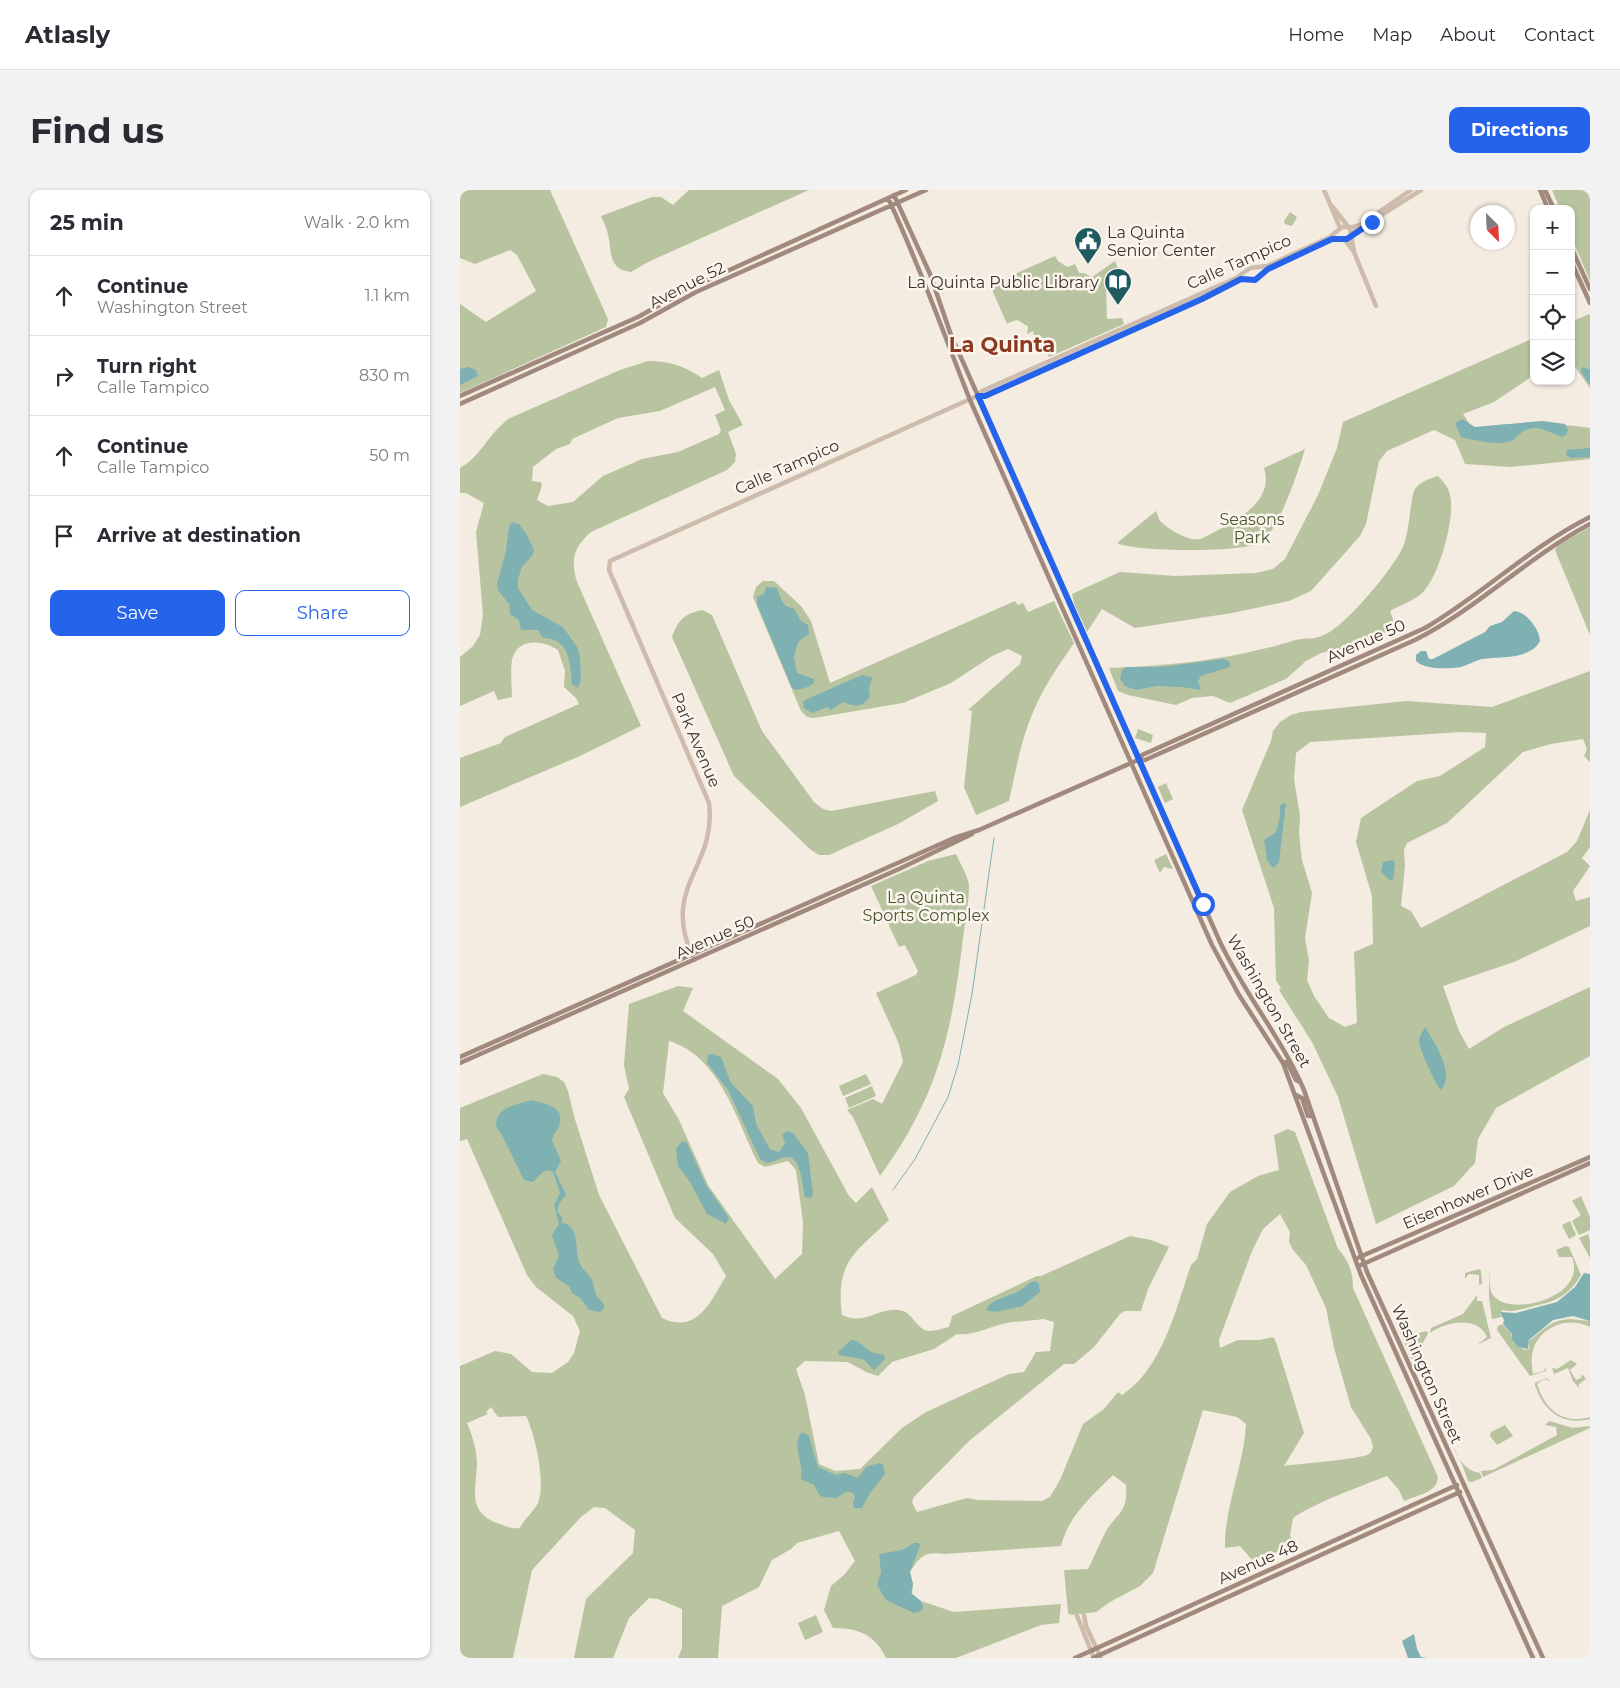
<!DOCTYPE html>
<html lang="en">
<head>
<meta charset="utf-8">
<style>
	:root { --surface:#fff; --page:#f2f2f3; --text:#2b2b33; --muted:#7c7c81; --line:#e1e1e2; --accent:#2563eb }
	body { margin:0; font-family:Montserrat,sans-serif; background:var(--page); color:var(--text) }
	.controls { position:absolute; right:15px; top:15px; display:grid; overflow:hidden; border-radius:10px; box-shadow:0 1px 4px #0004 }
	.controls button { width:45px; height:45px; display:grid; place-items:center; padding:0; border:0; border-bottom:1px solid var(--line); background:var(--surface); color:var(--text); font:25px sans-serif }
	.compass { position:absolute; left:1010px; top:15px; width:45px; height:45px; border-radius:50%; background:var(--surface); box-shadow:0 1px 4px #0004; rotate:156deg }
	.stop { position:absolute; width:15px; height:15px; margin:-11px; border:4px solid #2563eb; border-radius:50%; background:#fff }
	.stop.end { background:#2563eb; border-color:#fff; box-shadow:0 1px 5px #0008 }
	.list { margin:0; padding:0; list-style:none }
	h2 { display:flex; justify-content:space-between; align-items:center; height:65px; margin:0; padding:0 20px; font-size:21px }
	h2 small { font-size:16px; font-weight:400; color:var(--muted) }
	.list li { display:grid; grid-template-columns:32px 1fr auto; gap:15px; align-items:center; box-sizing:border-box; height:80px; padding:0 20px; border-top:1px solid var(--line) }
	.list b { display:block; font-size:19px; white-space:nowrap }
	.list p { margin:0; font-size:16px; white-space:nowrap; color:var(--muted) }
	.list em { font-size:16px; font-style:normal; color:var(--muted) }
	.actions { display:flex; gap:10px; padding:15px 20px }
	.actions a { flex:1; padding:11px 0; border:1px solid var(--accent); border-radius:10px; text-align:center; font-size:18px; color:var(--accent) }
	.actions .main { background:var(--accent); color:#fff }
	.icon { flex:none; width:28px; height:28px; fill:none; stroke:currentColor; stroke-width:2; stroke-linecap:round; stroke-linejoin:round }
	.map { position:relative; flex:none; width:1130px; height:1468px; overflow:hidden; border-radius:10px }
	header { display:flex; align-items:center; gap:30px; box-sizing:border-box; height:70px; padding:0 25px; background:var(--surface); border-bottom:1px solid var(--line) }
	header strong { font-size:24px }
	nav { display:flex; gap:28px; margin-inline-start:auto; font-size:18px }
	.intro { display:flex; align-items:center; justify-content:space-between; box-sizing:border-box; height:120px; padding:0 30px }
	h1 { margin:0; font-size:35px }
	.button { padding:12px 22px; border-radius:10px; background:var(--accent); color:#fff; font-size:18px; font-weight:700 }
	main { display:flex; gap:30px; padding:0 30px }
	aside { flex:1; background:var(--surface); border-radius:10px; box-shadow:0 1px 4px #0004 }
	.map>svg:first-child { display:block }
	.green { fill:#b8c4a0; fill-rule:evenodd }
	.water { fill:#7fb0b2 }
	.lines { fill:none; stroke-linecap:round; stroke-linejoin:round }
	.stream { stroke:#7fb0b2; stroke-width:1 }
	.tertiary { stroke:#cdbbac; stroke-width:4.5 }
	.secondary { stroke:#a18a7d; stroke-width:4.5 }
	.route { stroke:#2563eb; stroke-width:6 }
	.labels { text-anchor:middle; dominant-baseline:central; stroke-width:5; stroke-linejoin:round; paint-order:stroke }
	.poi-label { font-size:16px; fill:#3b302b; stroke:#fbf5ee; text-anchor:start }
	.street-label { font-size:16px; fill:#3b302b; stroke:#fbf5ee }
	.park-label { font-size:16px; fill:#4a5a2e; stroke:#fbf5ee }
	.district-label { font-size:21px; font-weight:bold; fill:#8c3b22; stroke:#fbf5ee }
</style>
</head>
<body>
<header>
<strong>Atlasly</strong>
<nav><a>Home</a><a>Map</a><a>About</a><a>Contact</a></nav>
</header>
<div class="intro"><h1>Find us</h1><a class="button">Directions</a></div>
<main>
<aside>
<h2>25 min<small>Walk · 2.0 km</small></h2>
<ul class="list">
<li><svg class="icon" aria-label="ahead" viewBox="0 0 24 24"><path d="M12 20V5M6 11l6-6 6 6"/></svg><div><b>Continue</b><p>Washington Street</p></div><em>1.1 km</em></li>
<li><svg class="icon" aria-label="right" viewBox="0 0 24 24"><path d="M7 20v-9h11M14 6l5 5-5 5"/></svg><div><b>Turn right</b><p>Calle Tampico</p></div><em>830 m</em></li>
<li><svg class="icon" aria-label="ahead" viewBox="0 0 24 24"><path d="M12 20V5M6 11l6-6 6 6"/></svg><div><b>Continue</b><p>Calle Tampico</p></div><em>50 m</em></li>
<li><svg class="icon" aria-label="arrive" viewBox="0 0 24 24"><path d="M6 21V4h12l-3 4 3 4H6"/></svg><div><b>Arrive at destination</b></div></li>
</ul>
<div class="actions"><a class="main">Save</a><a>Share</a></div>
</aside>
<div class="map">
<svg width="1130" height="1468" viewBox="0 0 1130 1468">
	<rect width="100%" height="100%" fill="#f4ebe1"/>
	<!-- green -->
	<path class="green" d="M0,0H90L148,129L146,137L0,203V114L26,132L76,101L57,65L50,60L15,74L0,68Z
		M229,0H349L188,72L171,82C146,79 153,59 147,41C146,36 143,31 141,26L192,7H201L213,15Z
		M1092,0H1130V91L1111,46V19H1100Z
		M830,22L837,27L832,36L825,34L824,31Z
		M595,66L598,71L607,77L615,74L619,83H624L632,87L655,71L662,89L646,96L647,129L662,128L664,134L589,167L579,145H574L573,141L567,144L568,136C556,131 561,127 547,134L530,95Z
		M1129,124L1130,125V198L1111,171V132Z
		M1074,148V185L1034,212L1003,224L1012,238C1052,232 1090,232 1130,238V269L1051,277L1005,274L995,250L974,240L927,261L919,271L906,334L900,346L851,401L829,411L772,423L675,438L642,419L627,442L614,413L612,404L660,382L715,386L796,383L813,379L825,369L858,305L877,258L883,232Z
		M188,171C210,171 224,176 242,188L259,180L269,210L283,235L268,242L276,264L275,272L267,280L131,342C114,357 110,370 117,392L181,536L120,566L0,617V568L41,553L45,547L119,514L116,508L104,497L105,481L98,460C83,450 57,447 52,470C50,482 52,496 52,507L38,510L34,501L0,516V467L13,456L20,445L23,425L16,342L24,313L6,303H0V278C22,266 29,242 50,228L160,180ZM255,197L265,220L255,225L261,240L259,244L218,262L182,269L143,286L113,312L88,316L77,310L82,295L81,292L72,291L73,277L96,259L110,254L112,249L158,228L200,221Z
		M845,259C838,282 820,337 802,352C788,363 672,362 657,353L696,321C698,324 698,329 701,332C710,340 729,352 741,349C767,335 816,315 804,278Z
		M978,286C985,293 991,301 991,312C993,334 978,391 960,405C952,411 939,416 930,421L936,438L888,460L878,459L861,463L846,471L826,489L770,513L753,506L732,508L716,515L668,505L658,501L649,478C713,476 775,469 836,450C849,447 853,451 868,443C890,430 929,383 941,361C950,346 950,307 955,299C961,291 969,289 978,286Z
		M1130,337V445L1095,360L1098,355Z
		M303,391H314L341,416L351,431L370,493L555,411L558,415L563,413L568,422L594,411L614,453C599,475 584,496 574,520C561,549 556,580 549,611L516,625L504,597L512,521L508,520L560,474L562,466L548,459L532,466L491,493L443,513L354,528L347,527L341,521L293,407L296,397Z
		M243,420L252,425L302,541L354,612L363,619L371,621L475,601L478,611L438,634L380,660L369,665H359L351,660L274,586L212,447C218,430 225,423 243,420Z
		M1130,481V572L1124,566L1127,559L1123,549L1091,554L1063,562L987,633L947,653L944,660L945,676L941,716L951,721L961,738L1107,662L1117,651L1130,620V657L1122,668L1130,676L1113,701L1116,711L1130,707V736L1054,772L983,796L999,841L1009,859L1044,837L1130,797V866L1036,918L1018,949L1015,973L994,996L916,1034L878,907L852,852L819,800L821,798L816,791L814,718L782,620L811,551L813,541L820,532L831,525L841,522L946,511L1032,517ZM1001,542L1026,543L1025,557L980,586L957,591L901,628L896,652L912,706L913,754L894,762L897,833L885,837L869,828L854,806L847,790L849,770L845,748L852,703L842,670L839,643L840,626L834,589L836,563L850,552Z
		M678,539L693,545L691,553L675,548Z
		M706,593L713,609L705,613L698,597Z
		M496,664C500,673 508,686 509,695C509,715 504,736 502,756C491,848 476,909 420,986L393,927L387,920L413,909L422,914L443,872L439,854L416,803L456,785L458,781L445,755L439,757L411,696L468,671Z
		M706,664L713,679L704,677L700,683L694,670Z
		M218,796L233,798L223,821L318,889L341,918L389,1006L396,1013L412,997L429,1030C395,1063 375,1072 382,1125C406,1136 416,1118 439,1120C453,1121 456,1141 470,1141C476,1141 483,1138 489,1137L492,1126L577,1086H581L670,1046L691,1050L709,1057L688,1099L681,1121H665L660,1124L634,1157L614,1174H604L509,1251L454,1307L452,1312L457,1322L507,1308L518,1310L582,1311L590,1307L600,1290L623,1234L644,1219L658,1202L662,1205C703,1178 716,1118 731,1075L737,1069L747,1034L770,1002L798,986L819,980L814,945L828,939L835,942L878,1059C889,1071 893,1082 893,1098L978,1287C977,1303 957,1305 944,1311L939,1300L927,1286C899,1297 856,1312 833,1328L830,1345L833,1355L794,1372L780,1356L765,1358C764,1317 784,1276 786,1234L777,1227L743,1220L693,1383L680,1396L650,1412L636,1422L611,1425L608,1423L604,1380L628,1379C634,1367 639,1355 645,1343C657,1322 668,1324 666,1295L653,1285C631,1307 609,1325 601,1356L484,1364C465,1361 460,1366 450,1382L453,1394L452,1405L461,1411L494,1422L601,1414L599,1433L581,1435L496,1468H426C415,1444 397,1438 373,1438L364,1420L371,1396L384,1385L395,1371L379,1341L337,1353L331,1359L312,1370L299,1397L262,1416L258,1468H218L222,1458V1419L198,1409L189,1408L169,1428L153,1468H114L126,1409L173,1363L175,1340L145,1318L134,1317L121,1327L72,1380L53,1468H0V1176L35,1161L51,1164L72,1182L92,1183L108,1172L114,1163L120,1141L113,1126L76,1097L67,1085L7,949L0,951V918L83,884L97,887L104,892L108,901L114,926L139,1005L202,1128C237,1145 251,1111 266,1086L253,1064L215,1028L164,907L169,899L164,875L169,814ZM209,851C260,866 277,931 298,973L305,977L328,971L336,980L343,1032L342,1064L315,1089L248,995L219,930L203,903ZM820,1024L830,1042L829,1052L833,1060L846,1075L866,1118L874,1158L891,1217L911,1249L913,1257C912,1260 911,1262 909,1264C903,1269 837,1274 824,1276L844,1243L816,1152L813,1147L800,1150H778L760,1158L759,1150L792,1061L803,1039ZM583,1129L594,1132L590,1161L576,1162L564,1182L549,1184L466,1222L442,1238L400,1279L375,1281L359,1274L345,1205L336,1179L345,1171L388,1172L406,1182L418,1186L432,1172L474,1159L497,1144C513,1146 531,1136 547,1133C559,1131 571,1131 583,1129ZM31,1217L38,1227L66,1226C75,1244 85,1289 79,1310C76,1321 64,1328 60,1338C51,1339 45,1336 37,1333C7,1321 16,1300 17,1274C17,1261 12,1244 7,1233L28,1224L26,1222Z
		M406,884L411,894L383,906L379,896Z
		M412,896L416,906L389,918L385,908Z
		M1121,1006L1130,1027V1040L1119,1045L1112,1031L1121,1025L1112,1011Z
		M1110,1031L1116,1045L1109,1049L1102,1035Z
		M1128,1044L1130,1050V1068L1119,1048Z
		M1106,1056L1109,1057L1121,1085C1108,1107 1094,1112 1070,1117C1060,1119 1054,1123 1043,1120L1040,1123L1042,1127L1032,1129L1029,1107V1078C1030,1086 1028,1098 1033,1105C1048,1128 1128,1108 1112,1067H1099L1096,1060Z
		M1019,1079L1021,1081L1022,1094L1019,1095V1085L1009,1084L1005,1089V1083Z
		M1017,1105V1111H1022L1031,1148L1017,1155L1027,1147C1017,1125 986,1132 970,1143L971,1138L1003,1124Z
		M1109,1129L1130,1131V1137C1107,1125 1076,1138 1072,1165C1071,1171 1072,1178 1073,1184L1084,1181L1086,1177V1181L1070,1186L1037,1140L1038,1136L1042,1134L1051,1143L1053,1152L1065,1160L1069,1159V1151C1084,1140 1088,1131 1109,1129Z
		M937,1136L941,1140L942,1138L954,1144L967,1141L968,1144L960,1158L957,1178L955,1177Z
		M1111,1170L1117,1174L1110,1180L1116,1190L1121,1188L1122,1184L1126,1189L1119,1194V1198L1113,1191L1108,1178L1094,1184L1092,1178L1097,1179Z
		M1086,1188L1091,1191L1084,1189L1077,1194C1085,1219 1102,1235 1130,1227V1229C1103,1236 1083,1221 1075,1195V1193Z
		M1089,1231L1113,1238L1130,1236V1238L1023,1287L1021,1281L1033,1280L1097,1245L1096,1237L1085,1235Z
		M1045,1235L1053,1246L1037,1255L1030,1246L1031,1242Z
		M988,1239C991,1255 1001,1281 1020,1283L1022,1288L1012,1292L1008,1291L1002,1274L985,1240Z
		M356,1425L363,1442L345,1450L338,1433Z"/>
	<!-- water -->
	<path class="water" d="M9,177L16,180L18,186L0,195V179Z
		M1124,177L1130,180V195L1121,182V178Z
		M1002,229L1015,237L1082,231L1105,234L1108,240L1106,245L1102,247C1088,242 1075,232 1061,243C1057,246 1054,251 1048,252C1034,255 1015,250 1001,247L995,233Z
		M1130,258V267L1111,268L1106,265L1107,260Z
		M52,332L59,334L67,345L74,360L72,366L62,377L58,389V398L72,420L103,437L117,457L120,466L121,490L118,498L112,494C110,473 110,448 83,448L78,440H61L59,430L50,424L49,414L38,400L37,394L46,361L49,337Z
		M306,397L317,398C321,408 322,418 334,418L340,430L348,435L349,444L338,452L334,467L337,483L354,489V493C349,497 338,502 332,498L297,414V407L304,404Z
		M1054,421C1066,421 1080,440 1080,451C1070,470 1040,466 1023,469C1015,470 1009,475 1001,477C989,479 965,480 956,471V465L961,461H966L969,469H973L1025,442L1030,436L1042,432Z
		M764,469L770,472V477L741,486L738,491L741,500L721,497L697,496L676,500L665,496L660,489L662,480L666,477H700Z
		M402,485L411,487L412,489L409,498L410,506C404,518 394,517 383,512L371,520L367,517L352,523L344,518L343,512L347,509Z
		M826,613L819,672L815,677H812L807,670L804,650L816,642L820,626V615Z
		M933,670L935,673L933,689L931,691L921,682L923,672Z
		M965,837C974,852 996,884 981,900C977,898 958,856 959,851C959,847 963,841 965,837Z
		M253,864L261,867L271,893L293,916L296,934L310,959L319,962L325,953L322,944L328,941L333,943L348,963L353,1004L351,1008L345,1007C342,997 342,960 322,968C316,970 313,972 307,973L300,969L268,900L247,873L248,865Z
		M71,910C84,914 106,915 99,936C97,941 93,944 92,950L101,971L95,982L106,1004L99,1014L97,1021L102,1027V1033C121,1035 114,1062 120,1074C123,1080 129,1085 132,1090C134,1095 134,1101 137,1106C140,1111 145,1112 144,1119L140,1122L129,1120L120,1108L112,1103L109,1096L96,1088L93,1079L99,1066L92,1045L99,1034L94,1015L100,1003L93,982L89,980L83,982L73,992L64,990C55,972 47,953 36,936C36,916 57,915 71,910Z
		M222,951L227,953L246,995L269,1028L266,1034L247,1024L230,992L218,976L216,959Z
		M1124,1083L1130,1084V1131L1113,1126L1093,1130L1069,1150L1068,1159L1058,1157L1052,1150V1144L1043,1134L1044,1130L1040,1122L1056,1123L1097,1112L1115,1097Z
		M576,1091L579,1094L580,1102L561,1117C550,1117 538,1125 527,1120V1117C537,1108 548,1106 559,1101C566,1097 568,1092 576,1091Z
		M391,1150L397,1151L411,1162L424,1165L425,1169L414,1180L403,1169L379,1165L378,1162Z
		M342,1242L349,1246L358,1277L376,1285L385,1283L398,1288L406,1277L419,1273L423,1275L425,1284L410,1303L402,1318H394L393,1313L395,1306L391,1302H386L376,1308L363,1307L359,1305L354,1295L341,1289C341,1285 342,1281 341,1277C340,1267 333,1250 342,1242Z
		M454,1353H459L460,1356L450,1382L453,1394L451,1403L461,1411L463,1417L461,1421L454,1423L426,1410L417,1395L421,1382L419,1364L442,1360Z
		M954,1444L957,1459L961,1467L967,1468H948L942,1451Z"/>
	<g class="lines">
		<!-- stream -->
		<path class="stream" d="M433,1000L455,969L488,907L498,875L512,804L534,648"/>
		<!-- tertiary -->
		<path class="tertiary" d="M864,0L880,38
			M871,15L890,39L894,62L916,116
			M889,38L900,35L951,0
			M891,44L961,0
			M884,49L894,62
			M517,206L522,201L776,88L790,78L807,76L870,47L882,37H887
			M234,770C199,695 257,680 249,613L149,380L150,371L517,206H525L742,109L781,89L795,90L808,79L872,49H886L891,46
			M624,1425L626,1436L641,1468
			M617,1426L634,1468"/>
		<!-- secondary -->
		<path class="secondary" d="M1080,0L1088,19
			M1085,0L1094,19
			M434,5L470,84L491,145L760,752C784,803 821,847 844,900L907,1082L1083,1468
			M428,8C459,74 483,142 510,210L752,755L779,805L823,873L901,1085L1073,1468
			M1111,57L1130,99
			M1111,71L1130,113
			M0,206L178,127L232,97L446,0
			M0,214L180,133L236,102L466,0
			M678,570L682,565L965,438C1022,405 1070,357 1130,327
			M0,867L494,648L519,640L678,570H685L955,450C1018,418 1068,367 1130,334
			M0,873L439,679L512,644
			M823,873L827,872L836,890L840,892
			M836,905L842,908L848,926H852
			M895,1069L1130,967
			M901,1075L1130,973
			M615,1468L997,1295
			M633,1468L1000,1302"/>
	</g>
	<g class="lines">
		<!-- route -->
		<path class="route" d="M743,714L518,206H525L742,109L781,89L795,90L808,79L872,49H887L912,32"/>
	</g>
	<!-- icons -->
	<defs>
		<symbol id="civic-pin" viewBox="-11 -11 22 30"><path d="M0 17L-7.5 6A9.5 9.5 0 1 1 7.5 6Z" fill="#1f5a5e" stroke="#fbf5ee"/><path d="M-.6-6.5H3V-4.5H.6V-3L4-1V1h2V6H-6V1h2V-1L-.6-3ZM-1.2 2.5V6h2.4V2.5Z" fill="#fff"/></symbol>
		<symbol id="library-pin" viewBox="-11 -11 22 30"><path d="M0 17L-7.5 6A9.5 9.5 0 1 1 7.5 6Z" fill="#1f5a5e" stroke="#fbf5ee"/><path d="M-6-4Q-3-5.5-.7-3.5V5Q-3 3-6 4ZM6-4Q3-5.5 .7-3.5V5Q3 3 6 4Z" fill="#fff"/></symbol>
	</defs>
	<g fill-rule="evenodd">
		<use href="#civic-pin" x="612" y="35" width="32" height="43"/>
		<use href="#library-pin" x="642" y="76" width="32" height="43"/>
	</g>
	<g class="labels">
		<!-- poi labels -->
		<g class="poi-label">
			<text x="647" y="42">La Quinta<tspan x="647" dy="18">Senior Center</tspan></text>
			<text x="639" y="92" text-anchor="end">La Quinta Public Library</text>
		</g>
		<!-- street labels -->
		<g class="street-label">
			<text transform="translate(779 72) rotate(-24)">Calle Tampico</text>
			<text transform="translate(227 95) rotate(-27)">Avenue 52</text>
			<text transform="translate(327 277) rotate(-24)">Calle Tampico</text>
			<text transform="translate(906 451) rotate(-24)">Avenue 50</text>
			<text transform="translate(236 550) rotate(67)">Park Avenue</text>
			<text transform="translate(255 747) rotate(-24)">Avenue 50</text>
			<text transform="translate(809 811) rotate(60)">Washington Street</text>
			<text transform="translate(1008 1007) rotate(-23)">Eisenhower Drive</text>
			<text transform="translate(967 1184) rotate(66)">Washington Street</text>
			<text transform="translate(798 1372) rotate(-24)">Avenue 48</text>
		</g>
		<!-- park labels -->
		<g class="park-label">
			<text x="792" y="329">Seasons<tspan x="792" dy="18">Park</tspan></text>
			<text x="466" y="707">La Quinta<tspan x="466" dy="18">Sports Complex</tspan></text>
		</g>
		<!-- district labels -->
		<g class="district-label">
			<text x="542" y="154">La Quinta</text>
		</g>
	</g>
</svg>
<div class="controls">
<button>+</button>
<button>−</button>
<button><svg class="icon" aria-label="locate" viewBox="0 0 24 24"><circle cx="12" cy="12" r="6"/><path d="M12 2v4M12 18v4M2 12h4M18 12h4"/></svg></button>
<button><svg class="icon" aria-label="layers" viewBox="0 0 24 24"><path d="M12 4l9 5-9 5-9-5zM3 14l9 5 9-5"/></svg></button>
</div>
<svg class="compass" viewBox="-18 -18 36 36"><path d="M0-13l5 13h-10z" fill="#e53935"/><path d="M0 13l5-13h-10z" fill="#7c7c81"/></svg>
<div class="stop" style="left:743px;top:714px"></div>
<div class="stop end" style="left:912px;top:32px"></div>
</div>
</main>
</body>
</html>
